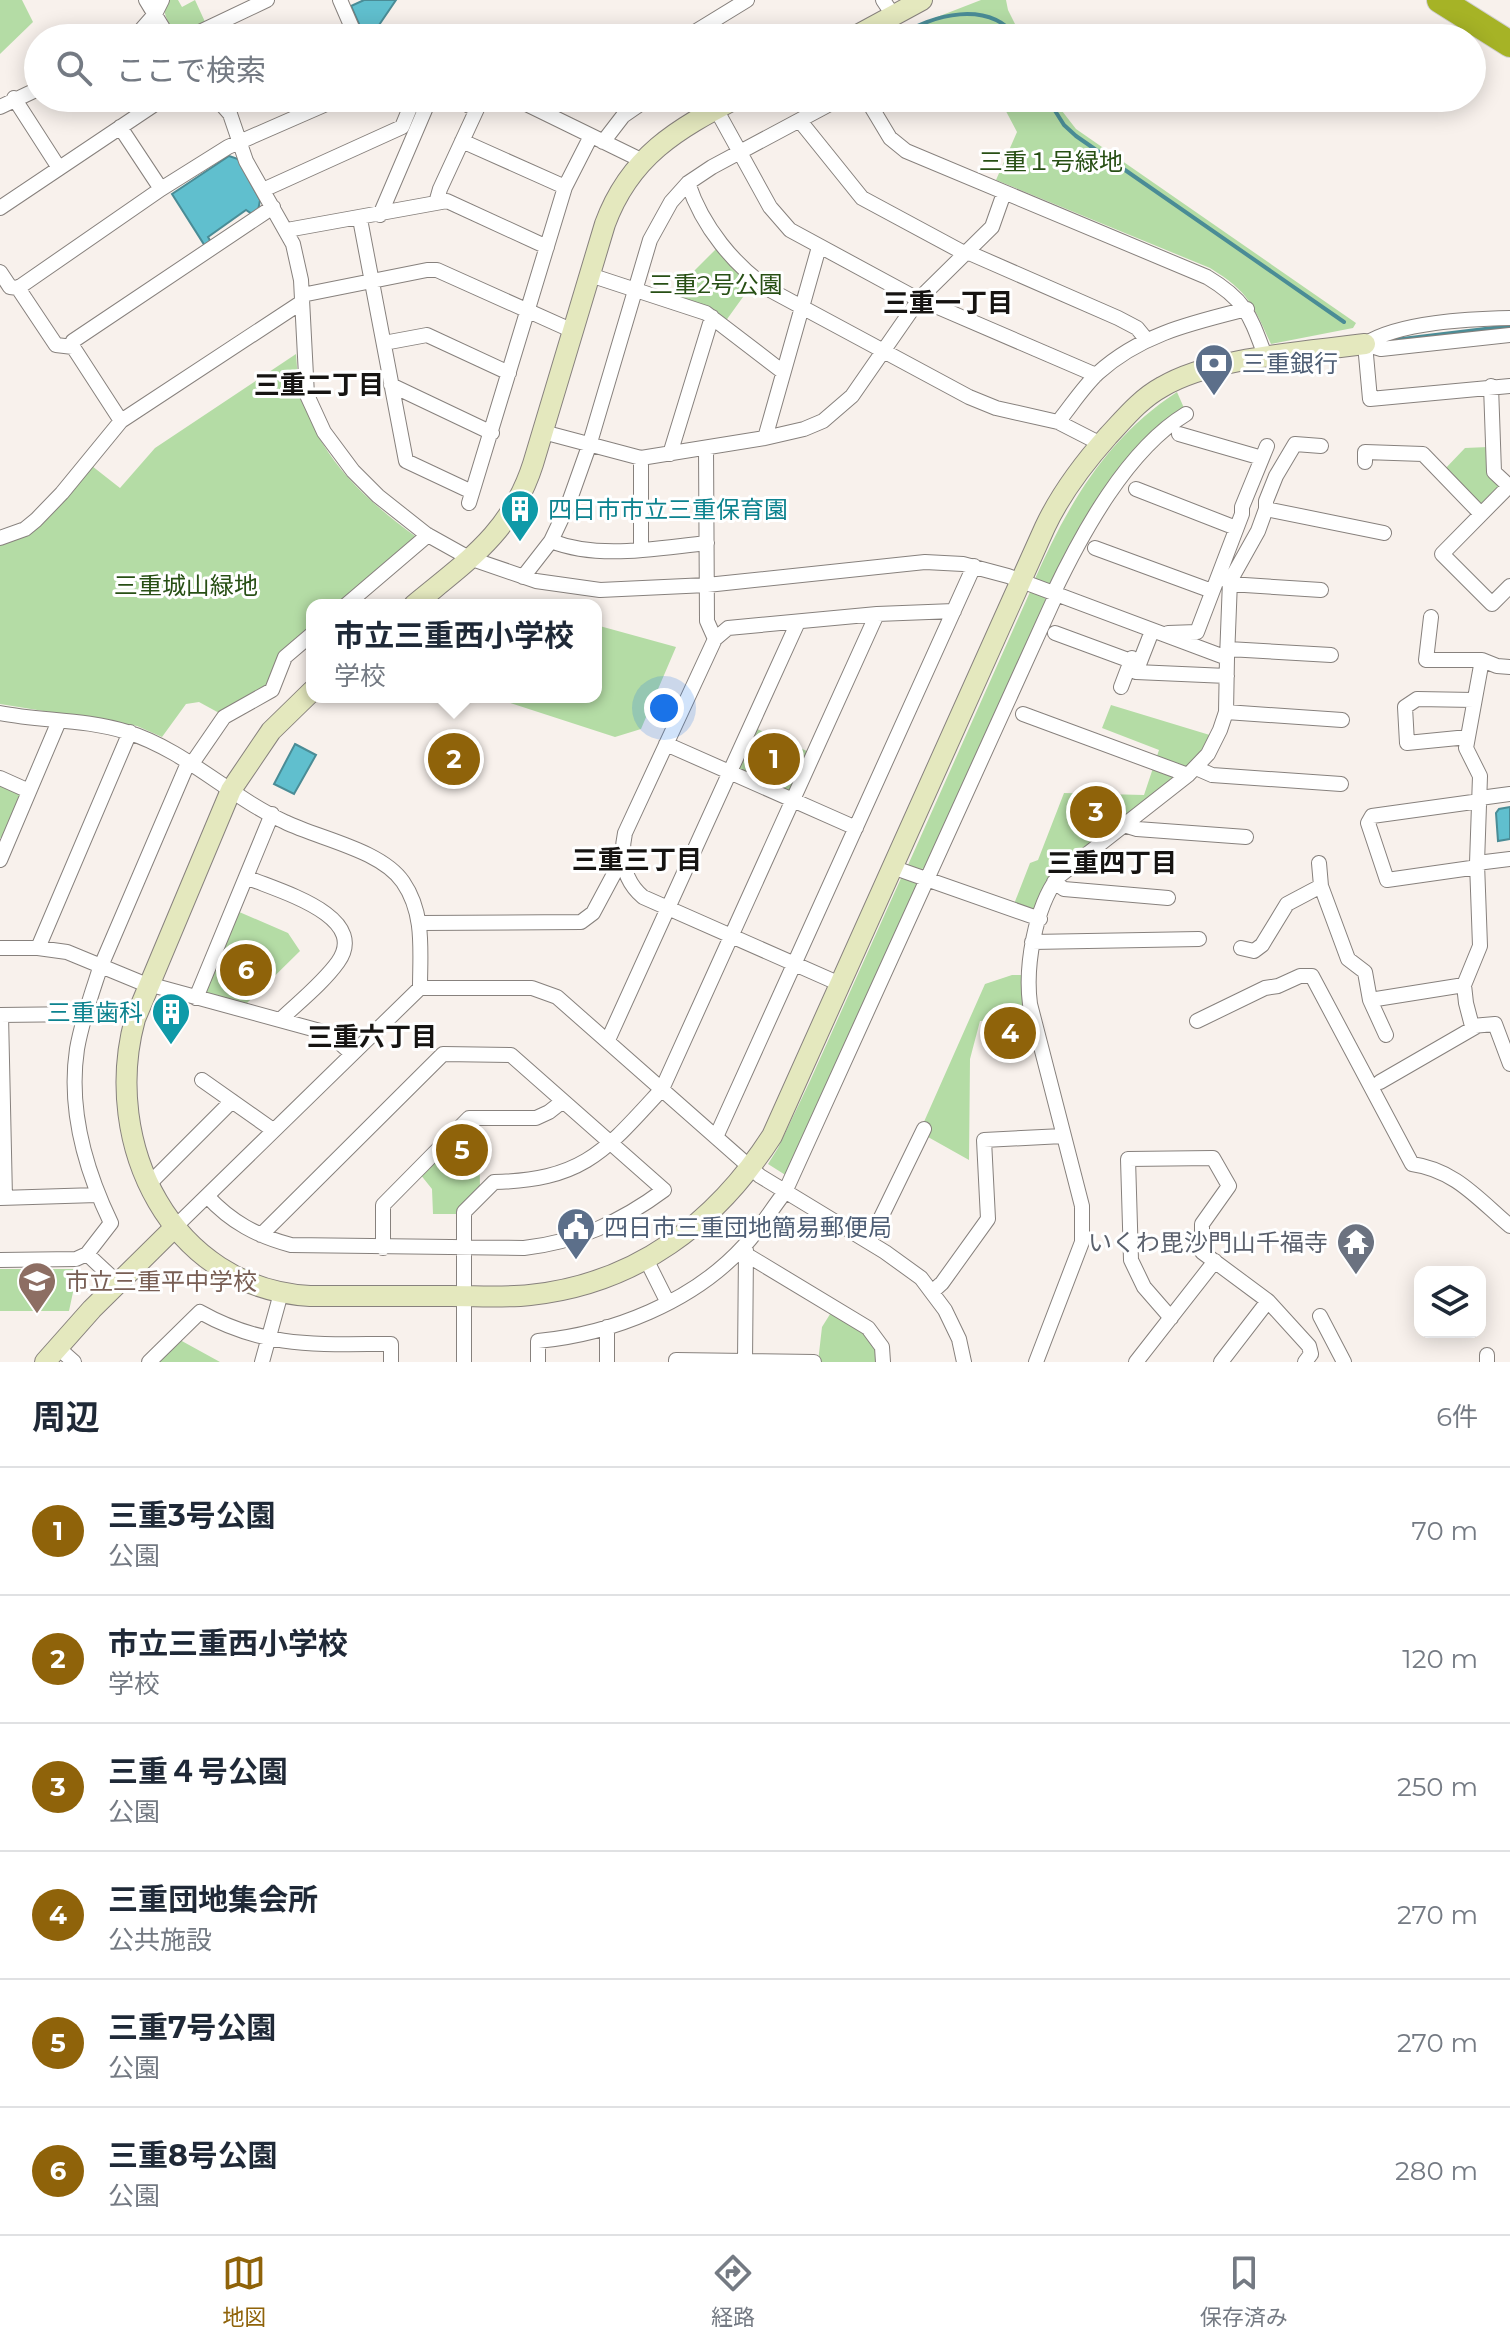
<!DOCTYPE html>
<html lang="ja">
<head>
<meta charset="utf-8">
<style>
	:root { --surface:#fff; --page:#f2f2f3; --text:#1f2937; --muted:#747a83; --line:#e0e1e3; --accent:#8f630a }
	body { margin:0; font-family:Montserrat,"Noto Sans JP",sans-serif; background:var(--page); color:var(--text) }
	.controls { position:absolute; right:24px; bottom:24px; display:grid; overflow:hidden; border-radius:16px; box-shadow:0 4px 20px #0003 }
	.controls button { width:72px; height:72px; display:grid; place-items:center; padding:0; border:0; border-bottom:2px solid var(--line); background:var(--surface); color:var(--text); font:40px sans-serif }
	.you { position:absolute; left:664px; top:708px; width:28px; height:28px; margin:-20px; border:6px solid #fff; border-radius:50%; background:#1a73e8; box-shadow:0 0 0 12px #1a73e833 }
	.badge { display:grid; place-items:center; width:52px; height:52px; border-radius:50%; background:var(--accent); color:#fff; font-size:26px; font-weight:700 }
	.pin { position:absolute; translate:-50% -50%; border:4px solid #fff; box-shadow:0 2px 8px #0006 }
	.popup { position:absolute; left:306px; top:599px; width:296px; height:104px; box-sizing:border-box; display:grid; place-content:center; border-radius:16px; background:var(--surface); filter:drop-shadow(0 2px 6px #0005); font-size:26px; white-space:nowrap; color:var(--muted) }
	.popup b { font-size:30px; color:var(--text) }
	.popup::after { content:''; position:absolute; left:50%; top:100%; margin-left:-16px; border:16px solid transparent; border-top-color:var(--surface) }
	.list { margin:0; padding:0; list-style:none }
	h2 { display:flex; justify-content:space-between; align-items:center; height:104px; margin:0; padding:0 32px; font-size:34px }
	h2 small { font-size:26px; font-weight:400; color:var(--muted) }
	.list li { display:grid; grid-template-columns:52px 1fr auto; gap:24px; align-items:center; box-sizing:border-box; height:128px; padding:0 32px; border-top:2px solid var(--line) }
	.list b { display:block; font-size:30px; white-space:nowrap }
	.list p { margin:0; font-size:26px; white-space:nowrap; color:var(--muted) }
	.list em { font-size:26px; font-style:normal; color:var(--muted) }
	.icon { flex:none; width:44px; height:44px; fill:none; stroke:currentColor; stroke-width:2; stroke-linecap:round; stroke-linejoin:round }
	.map { position:relative; flex:none; width:1510px; height:1362px; overflow:hidden }
	.search { position:absolute; background:var(--surface); box-shadow:0 4px 20px #0003; left:24px; right:24px; top:24px; height:88px; display:flex; align-items:center; gap:20px; box-sizing:border-box; padding:0 28px; border-radius:44px; color:var(--muted); font-size:30px }
	.sheet { height:872px; background:var(--surface) }
	nav { display:flex; justify-content:space-around; align-items:center; box-sizing:border-box; height:112px; border-top:2px solid var(--line); background:var(--surface); font-size:22px; color:var(--muted) }
	nav a { display:grid; justify-items:center; gap:4px }
	nav .on { color:var(--accent) }
	.map>svg:first-child { display:block }
	.green { fill:#b4dca5 }
	.water { fill:#60bfce; stroke:#4a8c96; stroke-width:2 }
	.lines { fill:none; stroke-linecap:round; stroke-linejoin:round }
	.stream { stroke:#4a8c96; stroke-width:4 }
	.street-casing { stroke:#87817d; stroke-width:16 }
	.secondary-casing { stroke:#87817d; stroke-width:22 }
	.highway-casing { stroke:#d0d0d0; stroke-width:28 }
	.street { stroke:#fff; stroke-width:14 }
	.secondary { stroke:#e4e8be; stroke-width:20 }
	.highway { stroke:#a6b326; stroke-width:26 }
	.labels { text-anchor:middle; dominant-baseline:central; stroke-width:6; stroke-linejoin:round; paint-order:stroke }
	.park-label { font-size:24px; fill:#274f14; stroke:#fff }
	.service-label { font-size:24px; fill:#4e5e75; stroke:#fff; text-anchor:start }
	.culture-label { font-size:24px; fill:#0d838f; stroke:#fff; text-anchor:start }
	.worship-label { font-size:24px; fill:#5b616d; stroke:#fff; text-anchor:end }
	.education-label { font-size:24px; fill:#785e54; stroke:#fff; text-anchor:start }
	.neighbourhood-label { font-size:26px; font-weight:bold; fill:#161412; stroke:#fff }
</style>
</head>
<body>
<div class="map">
<svg width="1510" height="1362" viewBox="0 0 1510 1362">
	<rect width="100%" height="100%" fill="#f8f1ec"/>
	<!-- green -->
	<path class="green" d="M0,0H22L33,22L0,54Z
		M168,0H178L182,7L195,0L206,24L183,35H176C170,24 159,12 168,0Z
		M981,0H1006L1008,10L1022,38H965L958,27L935,38H883Z
		M999,98H1052L1076,129L1356,323L1353,328L1271,344C1253,305 1249,292 1210,268L996,180L1017,132Z
		M718,247L753,283L725,322L679,297L685,280Z
		M296,354C300,438 351,489 415,536V540L339,605H312V628L268,687L221,714L199,702L186,704L162,737L137,726L0,704V543L92,466L120,488L155,448Z
		M1177,392L1184,408L1166,424L1054,584L1048,586L1034,581C1067,506 1106,438 1177,392Z
		M1488,447L1501,486L1479,506L1443,471L1465,448Z
		M1030,592L1044,596L1046,601L926,867L920,870L908,865Z
		M596,625L676,647L641,729L615,737L492,697H596Z
		M1111,705L1213,736L1198,759L1084,849L1038,911L1014,904L1030,863L1038,860L1064,793L1144,795L1159,750L1102,728Z
		M755,728L809,752L793,789L787,791L739,770L738,766Z
		M0,782L19,791L22,796L5,836L0,838Z
		M902,876L915,880L917,886L787,1176L768,1164L778,1148L810,1081Z
		M237,911L288,933L300,951L246,1004L206,995L203,989Z
		M1012,975H1023L1029,1021H980L970,1059L969,1160L928,1137L929,1131L923,1124L985,984Z
		M479,1121L480,1190L461,1214H433L432,1189L420,1174L468,1125Z
		M0,1269H78L69,1311H0Z
		M832,1311L867,1335L877,1349L878,1362H818L822,1327Z
		M180,1340L220,1362H157Z"/>
	<!-- water -->
	<path class="water" d="M364,0H396L377,28L363,33L351,6Z
		M229,156L238,159L260,200L258,211L252,214L246,210L208,237L211,242L205,246L172,194Z
		M295,744L316,755L294,794L274,784Z
		M1510,807V839L1498,841L1496,813L1499,809Z"/>
	<g class="lines">
		<!-- stream -->
		<path class="stream" d="M897,38C932,13 990,0 1017,38
			M1047,98L1064,125L1076,136L1344,322
			M1386,341L1510,326"/>
		<defs>
			<path id="street" d="M146,0L169,38
				M883,0L893,15
				M134,38L155,14L162,0
				M187,38L267,0
				M335,38L353,30L340,0
				M685,38L747,0
				M14,98L59,168
				M216,98L230,114L246,161L293,244L301,280L307,395L324,432L353,471L378,496L426,534L469,558L536,581L600,590L707,585L925,562L963,564L1008,576L1227,658L1226,712L1220,730L1208,754L1188,775L1058,877C1035,908 1025,966 1030,1004L1082,1206V1242L1036,1362
				M453,98L476,109
				M514,98L643,161
				M697,98L706,115
				M866,98L890,138L906,151L1207,277C1247,301 1250,316 1266,358
				M0,107L38,89
				M716,109L770,207L790,230L910,295L1096,375
				M800,121L862,198L966,254
				M120,127L161,189
				M462,141L565,187
				M603,142L623,116L649,98
				M688,183C702,226 734,266 772,291L969,397L996,408L1058,422L1101,444
				M263,190L402,127L414,98
				M436,203L447,201L547,247
				M0,208L164,98
				M380,215L430,98
				M360,219L406,461L472,492
				M287,230L436,203L440,189L482,98
				M967,252L1118,318L1137,328L1146,339
				M0,272L10,287L18,288L56,345L73,347L121,421
				M590,275L706,313L783,372
				M18,288L161,189L228,147L340,98
				M302,295L427,270H437L573,331
				M384,343L427,335L509,373
				M1365,344L1370,399L1510,386
				M1365,344C1399,322 1469,319 1510,318
				M1365,344L1381,349L1510,335
				M73,347V341L273,207
				M391,385L492,433
				M1491,386L1494,472L1510,487
				M1058,422C1071,406 1083,387 1098,373C1141,334 1192,323 1247,309
				M543,432L641,458L765,438L804,429L823,421L852,396L920,298L992,227L1004,193
				M1179,434L1262,458
				M765,438L819,247
				M706,448L707,621L715,639
				M670,454L712,317
				M1365,462V452L1423,454L1481,514
				M1509,486L1442,554L1492,604L1510,586
				M1136,489L1236,528
				M469,503L565,187L591,136
				M1266,509L1384,533
				M0,538L25,529L36,520L62,493L121,421L302,302
				M551,541C599,560 657,548 707,543
				M1095,548L1212,591
				M641,549V458
				M523,577L551,541L568,505L589,446L650,240L671,202L688,183L712,167L841,98
				M1229,584L1321,590
				M1053,594C1082,533 1127,450 1186,414
				M346,605L428,535
				M1431,617L1426,660H1482
				M1152,631L1136,672L1227,676
				M1055,633L1131,661
				M1168,633L1197,632L1242,514V507L1267,446
				M1228,649L1331,655
				M1227,658L1230,581L1258,531L1266,509V501L1276,476L1295,444L1321,446
				M1510,667L1497,666L1482,660L1466,748L1480,776L1477,863L1480,946L1464,985L1466,1003L1472,1026L1495,1024L1510,1064
				M1121,687L1132,658
				M1226,712L1342,720
				M0,713C41,721 86,719 127,732C185,750 230,797 285,822C320,839 381,850 403,882C425,914 420,951 420,988
				M1023,714L1188,775
				M1468,737L1407,743L1405,707L1417,699L1474,700
				M666,744L856,828
				M191,765L224,717L272,690L285,657L312,634
				M1196,768L1212,775L1341,784
				M0,778L29,791
				M1480,798L1510,794
				M1124,825L1137,829L1246,837
				M0,860L59,721
				M1319,863L1321,886
				M1477,863L1510,859
				M892,867L1040,919
				M1478,867L1387,880L1368,823L1372,816L1480,801
				M246,877C275,890 371,915 338,962C323,983 299,1002 280,1020
				M1054,882L1064,889L1168,898
				M421,923L581,922L593,913L623,857
				M1032,942L1199,939
				M0,948H38L67,952L147,985
				M38,948L130,732
				M1241,948L1254,951L1262,945L1287,904L1321,886L1348,959L1365,972L1370,1000
				M101,966L188,763
				M148,984L320,1031L333,1037L351,1053
				M840,984L643,897C623,880 620,857 625,833L715,639L728,628L877,614L954,611
				M196,998L272,814
				M0,1015L85,1014
				M1,1015L5,1198
				M1197,1021L1265,988L1278,986L1300,976H1312L1412,1164C1455,1170 1478,1199 1510,1226
				M1386,1035L1370,1000L1464,985
				M608,1040L798,622
				M202,1080L273,1130
				M1380,1082L1477,1026
				M716,1137L974,566
				M149,1184L232,1101
				M207,1196C231,1222 257,1236 291,1245L524,1248C577,1242 621,1222 664,1190L511,1055L443,1054L261,1235
				M0,1198L97,1195
				M175,1227L420,988H532L557,997L760,1176L885,1252L921,1278L945,1310L959,1339L964,1362
				M869,1242L924,1129
				M383,1248V1205L469,1118H536L549,1112L563,1101
				M87,1254L118,1283
				M747,1255L868,1328L882,1347L883,1362
				M646,1259L668,1303
				M0,1260L76,1259L87,1254L111,1223C85,1169 68,1109 77,1049C82,1020 92,993 101,965
				M932,1292L942,1283L988,1219L984,1140L1063,1136
				M1320,1316L1344,1362
				M1171,1318L1144,1287L1131,1260L1128,1159L1213,1158L1229,1186L1202,1224V1252L1268,1301L1309,1346L1311,1354L1305,1362
				M56,1346L74,1362
				M149,1362L200,1312C266,1349 319,1344 391,1344V1362
				M262,1362L281,1293
				M464,1362V1212L494,1182C584,1180 605,1151 662,1089L877,614
				M538,1362V1341C612,1334 693,1302 744,1246C760,1229 771,1210 785,1192L1056,595
				M607,1362V1327
				M676,1362V1360L814,1362
				M745,1362L746,1250
				M1136,1362L1215,1261
				M1221,1362L1268,1301
				M1487,1362V1355"/>
			<path id="secondary" d="M852,38L922,0
				M414,605C467,561 511,533 533,464L605,224C630,156 677,129 737,98
				M312,691L271,731L231,790L135,1019C101,1144 171,1288 310,1296C357,1296 404,1296 451,1296C477,1296 504,1298 530,1295C636,1284 716,1223 772,1136L1045,527C1061,493 1083,464 1108,436C1124,419 1140,399 1162,387C1212,357 1306,352 1365,344
				M45,1362L92,1309L175,1227"/>
			<path id="highway" d="M1440,0L1510,44"/>
		</defs>
		<!-- street casing -->
		<use href="#street" class="street-casing"/>
		<!-- secondary casing -->
		<use href="#secondary" class="secondary-casing"/>
		<!-- highway casing -->
		<use href="#highway" class="highway-casing"/>
		<!-- street -->
		<use href="#street" class="street"/>
		<!-- secondary -->
		<use href="#secondary" class="secondary"/>
		<!-- highway -->
		<use href="#highway" class="highway"/>
	</g>
	<!-- icons -->
	<defs>
		<symbol id="bank-pin" viewBox="-11 -11 22 30"><path d="M0 17L-7.5 6A9.5 9.5 0 1 1 7.5 6Z" fill="#5c6f8a" stroke="#fff"/><path d="M-6-4H6V4H-6ZM0-2.3a2.3 2.3 0 1 0 0 4.6a2.3 2.3 0 1 0 0-4.6Z" fill="#fff"/></symbol>
		<symbol id="building-pin" viewBox="-11 -11 22 30"><path d="M0 17L-7.5 6A9.5 9.5 0 1 1 7.5 6Z" fill="#0f9aa8" stroke="#fff"/><path d="M-4-6H4V6H1V3H-1V6H-4ZM-2.5-4.3h1.7v1.8h-1.7ZM.8-4.3h1.7v1.8H.8ZM-2.5-1h1.7V.8h-1.7ZM.8-1h1.7V.8H.8Z" fill="#fff"/></symbol>
		<symbol id="civic-pin" viewBox="-11 -11 22 30"><path d="M0 17L-7.5 6A9.5 9.5 0 1 1 7.5 6Z" fill="#5c6f8a" stroke="#fff"/><path d="M-.6-6.5H3V-4.5H.6V-3L4-1V1h2V6H-6V1h2V-1L-.6-3ZM-1.2 2.5V6h2.4V2.5Z" fill="#fff"/></symbol>
		<symbol id="temple-pin" viewBox="-11 -11 22 30"><path d="M0 17L-7.5 6A9.5 9.5 0 1 1 7.5 6Z" fill="#6b7280" stroke="#fff"/><path d="M0-6L5-2H3V0L6.5 2.5H4V6H1.5V3h-3V6H-4V2.5H-6.5L-3 0V-2H-5Z" fill="#fff"/></symbol>
		<symbol id="school-pin" viewBox="-11 -11 22 30"><path d="M0 17L-7.5 6A9.5 9.5 0 1 1 7.5 6Z" fill="#8d6e63" stroke="#fff"/><path d="M0-5L7-2L0 1L-7-2ZM-4 1L0 2.5L4 1V4Q0 6-4 4Z" fill="#fff"/></symbol>
	</defs>
	<g fill-rule="evenodd">
		<use href="#bank-pin" x="1192" y="341" width="44" height="60"/>
		<use href="#building-pin" x="498" y="487" width="44" height="60"/>
		<use href="#building-pin" x="149" y="990" width="44" height="60"/>
		<use href="#civic-pin" x="554" y="1205" width="44" height="60"/>
		<use href="#temple-pin" x="1334" y="1220" width="44" height="60"/>
		<use href="#school-pin" x="15" y="1259" width="44" height="60"/>
	</g>
	<g class="labels">
		<!-- park labels -->
		<g class="park-label">
			<text x="1051" y="161">三重１号緑地</text>
			<text x="716" y="284">三重2号公園</text>
			<text x="186" y="585">三重城山緑地</text>
		</g>
		<!-- service labels -->
		<g class="service-label">
			<text x="1242" y="363">三重銀行</text>
			<text x="604" y="1227">四日市三重団地簡易郵便局</text>
		</g>
		<!-- culture labels -->
		<g class="culture-label">
			<text x="548" y="509">四日市市立三重保育園</text>
			<text x="143" y="1012" text-anchor="end">三重歯科</text>
		</g>
		<!-- worship labels -->
		<g class="worship-label">
			<text x="1328" y="1242">いくわ毘沙門山千福寺</text>
		</g>
		<!-- education labels -->
		<g class="education-label">
			<text x="65" y="1281">市立三重平中学校</text>
		</g>
		<!-- neighbourhood labels -->
		<g class="neighbourhood-label">
			<text x="948" y="303">三重一丁目</text>
			<text x="319" y="385">三重二丁目</text>
			<text x="637" y="860">三重三丁目</text>
			<text x="1112" y="863">三重四丁目</text>
			<text x="372" y="1037">三重六丁目</text>
		</g>
	</g>
</svg>
<div class="controls">
<button><svg class="icon" aria-label="layers" viewBox="0 0 24 24"><path d="M12 4l9 5-9 5-9-5zM3 14l9 5 9-5"/></svg></button>
</div>
<div class="you"></div>
<div class="pin badge" style="left:774px;top:759px">1</div>
<div class="pin badge" style="left:454px;top:759px">2</div>
<div class="popup"><b>市立三重西小学校</b>学校</div>
<div class="pin badge" style="left:1096px;top:812px">3</div>
<div class="pin badge" style="left:1010px;top:1033px">4</div>
<div class="pin badge" style="left:462px;top:1150px">5</div>
<div class="pin badge" style="left:246px;top:970px">6</div>
<div class="search"><svg class="icon" aria-label="search" viewBox="0 0 24 24"><circle cx="10" cy="10" r="6"/><path d="M15 15l6 6"/></svg>ここで検索</div>
</div>
<section class="sheet">
<h2>周辺<small>6件</small></h2>
<ul class="list">
<li><span class="badge">1</span><div><b>三重3号公園</b><p>公園</p></div><em>70 m</em></li>
<li><span class="badge">2</span><div><b>市立三重西小学校</b><p>学校</p></div><em>120 m</em></li>
<li><span class="badge">3</span><div><b>三重４号公園</b><p>公園</p></div><em>250 m</em></li>
<li><span class="badge">4</span><div><b>三重団地集会所</b><p>公共施設</p></div><em>270 m</em></li>
<li><span class="badge">5</span><div><b>三重7号公園</b><p>公園</p></div><em>270 m</em></li>
<li><span class="badge">6</span><div><b>三重8号公園</b><p>公園</p></div><em>280 m</em></li>
</ul>
</section>
<nav>
<a class="on"><svg class="icon" aria-label="map" viewBox="0 0 24 24"><path d="M3 6l6-2 6 2 6-2v14l-6 2-6-2-6 2zM9 4v14M15 6v14"/></svg>地図</a>
<a><svg class="icon" aria-label="directions" viewBox="0 0 24 24"><path d="M12 3l9 9-9 9-9-9zM9 14v-3h6M13 9l2 2-2 2"/></svg>経路</a>
<a><svg class="icon" aria-label="saved" viewBox="0 0 24 24"><path d="M7 4h10v16l-5-4-5 4z"/></svg>保存済み</a>
</nav>
</body>
</html>
